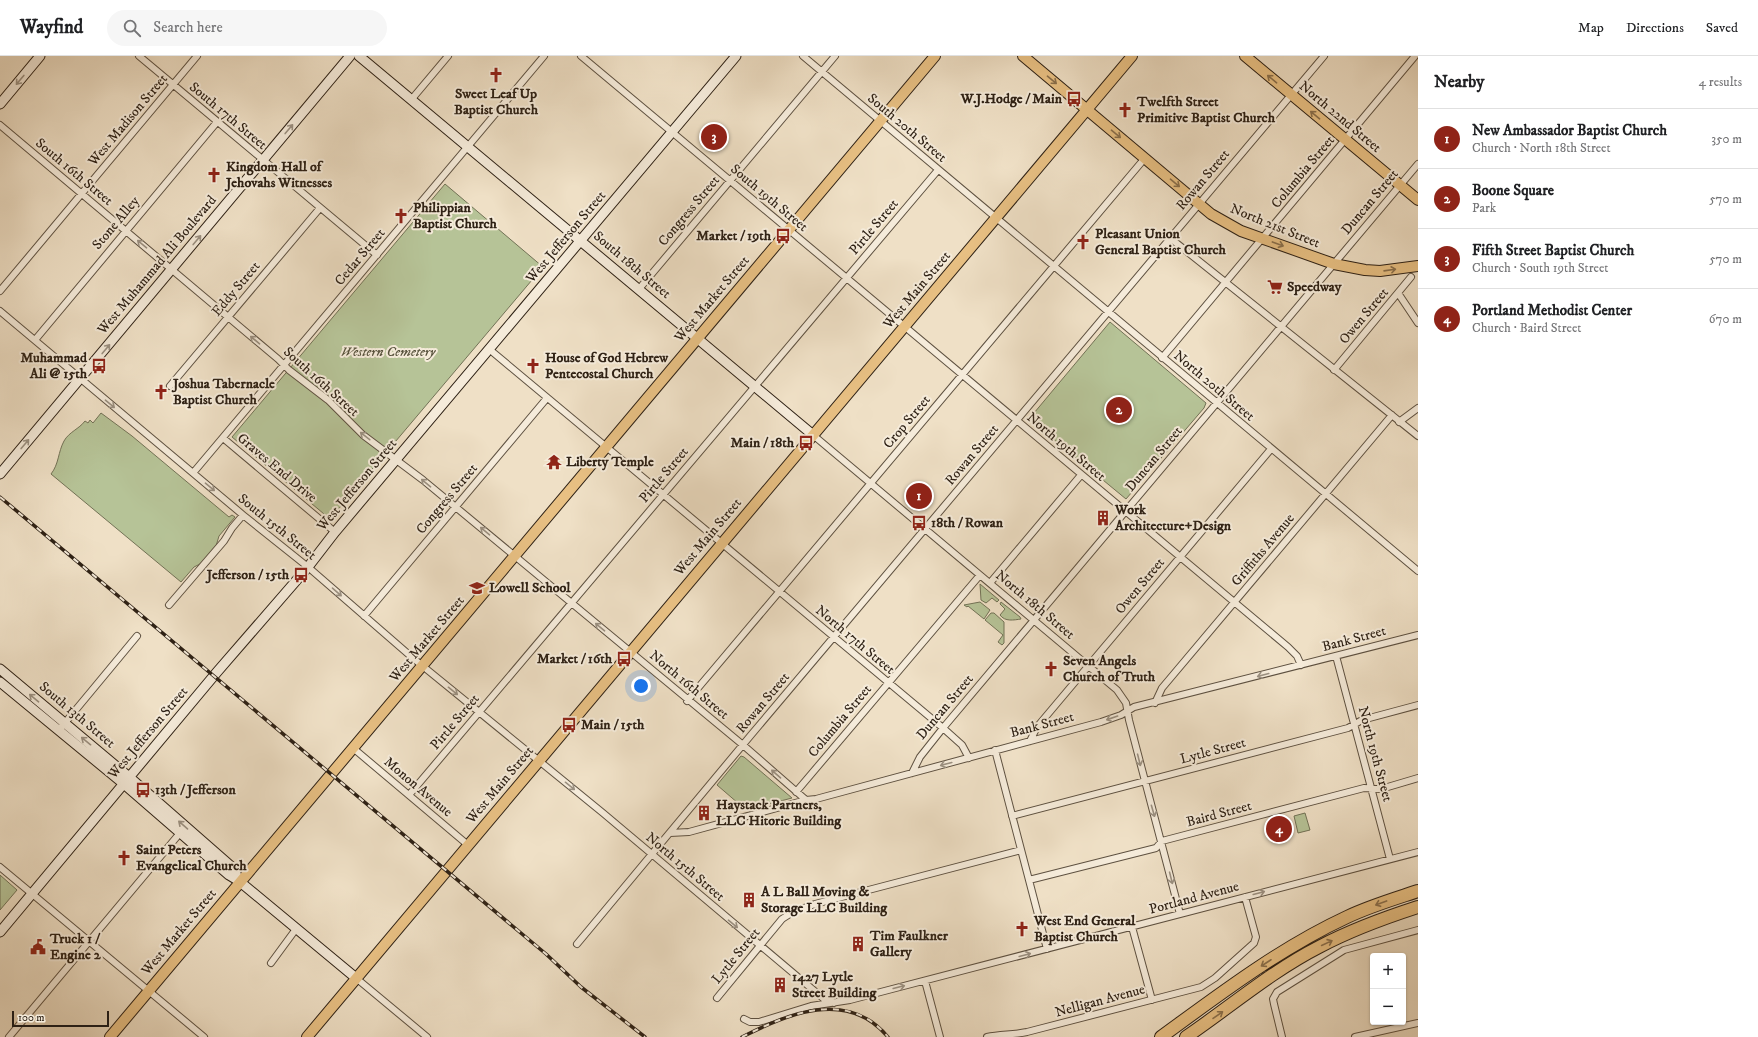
<!DOCTYPE html>
<html lang="en">
<head>
<meta charset="utf-8">
<style>
	:root { --surface:#fff; --page:#f6f6f6; --text:#202124; --muted:#757577; --line:#e0e0e0; --accent:#8f2418 }
	body { margin:0; font-family:"IM FELL DW Pica",serif; background:var(--page); color:var(--text) }
	.controls { position:absolute; right:12px; bottom:12px; display:grid; overflow:hidden; border-radius:4px; box-shadow:0 1px 3px #0004 }
	.controls button { width:36px; height:36px; display:grid; place-items:center; padding:0; border:0; border-bottom:1px solid var(--line); background:var(--surface); color:var(--text); font:20px sans-serif }
	.scale { position:absolute; left:12px; bottom:10px; width:97px; box-sizing:border-box; padding-left:4px; border:2px solid #2e2115; border-top:0; font-size:11px; line-height:14px; white-space:nowrap; color:#2e2115; -webkit-text-stroke:3px #f5ebda; paint-order:stroke }
	.you { position:absolute; left:641px; top:630px; width:14px; height:14px; margin:-10px; border:3px solid #fff; border-radius:50%; background:#1a73e8; box-shadow:0 0 0 6px #1a73e833 }
	.badge { display:grid; place-items:center; width:26px; height:26px; border-radius:50%; background:var(--accent); color:#fff; font-size:13px; font-weight:700 }
	.pin { position:absolute; translate:-50% -50%; border:2px solid #fff; box-shadow:0 1px 4px #0006 }
	.list { margin:0; padding:0; list-style:none }
	h2 { display:flex; justify-content:space-between; align-items:center; height:52px; margin:0; padding:0 16px; font-size:17px }
	h2 small { font-size:13px; font-weight:400; color:var(--muted) }
	.list li { display:grid; grid-template-columns:26px 1fr auto; gap:12px; align-items:center; box-sizing:border-box; height:60px; padding:0 16px; border-top:1px solid var(--line) }
	.list b { display:block; font-size:15px; white-space:nowrap }
	.list p { margin:0; font-size:13px; white-space:nowrap; color:var(--muted) }
	.list em { font-size:13px; font-style:normal; color:var(--muted) }
	.icon { flex:none; width:22px; height:22px; fill:none; stroke:currentColor; stroke-width:2; stroke-linecap:round; stroke-linejoin:round }
	.map { position:relative; flex:none; width:1418px; height:981px; overflow:hidden }
	header { display:flex; align-items:center; gap:24px; box-sizing:border-box; height:56px; padding:0 20px; background:var(--surface); border-bottom:1px solid var(--line) }
	header strong { font-size:19px }
	nav { display:flex; gap:22px; margin-inline-start:auto; font-size:14px }
	.search { width:280px; height:36px; background:var(--page); display:flex; align-items:center; gap:10px; box-sizing:border-box; padding:0 14px; border-radius:22px; color:var(--muted); font-size:15px }
	main { display:flex }
	aside { flex:1; background:var(--surface) }
	.map>svg:first-child { display:block }
	.green { fill:#b6c397; stroke:#727256 }
	.lines { fill:none; stroke-linecap:round; stroke-linejoin:round }
	.street-casing { stroke:#5e5141; stroke-width:8 }
	.secondary-casing { stroke:#2e2115; stroke-width:11 }
	.primary-casing { stroke:#2e2115; stroke-width:12 }
	.highway-casing { stroke:#2e2115; stroke-width:14 }
	.street { stroke:#f5ebda; stroke-width:6 }
	.secondary { stroke:#f5ebda; stroke-width:9 }
	.primary { stroke:#e8c083; stroke-width:10 }
	.highway { stroke:#e8c083; stroke-width:12 }
	.rail-casing { stroke:#2e2115; stroke-width:3.5 }
	.rail { stroke:#f5ebda; stroke-width:2; stroke-dasharray:6; stroke-linecap:butt }
	.oneway { stroke:#8b704c }
	.oneway2 { stroke:#9b9081 }
	.labels { text-anchor:middle; dominant-baseline:central; stroke-width:4; stroke-linejoin:round; paint-order:stroke }
	.poi-label { font-size:14px; font-weight:bold; fill:#2e2115; stroke:#f5ebda; text-anchor:start }
	.street-label { font-size:14px; fill:#2e2115; stroke:#f5ebda }
	.park-label { font-size:14px; font-style:italic; fill:#57523c; stroke:#f5ebda }
</style>
</head>
<body>
<header>
<strong>Wayfind</strong>
<div class="search"><svg class="icon" aria-label="search" viewBox="0 0 24 24"><circle cx="10" cy="10" r="6"/><path d="M15 15l6 6"/></svg>Search here</div>
<nav><a>Map</a><a>Directions</a><a>Saved</a></nav>
</header>
<main>
<div class="map">
<svg width="1418" height="981" viewBox="0 0 1418 981">
	<rect width="100%" height="100%" fill="#efe0c6"/>
	<filter id="stains"><feTurbulence type="fractalNoise" baseFrequency=".005" numOctaves="4"/><feColorMatrix values="0 0 0 0 .2 0 0 0 0 .09 0 0 0 0 .02 0 0 0 .5 -.17"/></filter>
	<radialGradient id="worn" r=".72"><stop offset=".6" stop-color="#630" stop-opacity="0"/><stop offset="1" stop-color="#630" stop-opacity=".3"/></radialGradient>
	<!-- green -->
	<path class="green" d="M445,128L543,211L330,463L232,381Z
		M1110,266L1206,347L1204,352L1126,443L1029,363Z
		M101,357L132,380L229,461L232,459L235,461L219,480L216,490L202,507L194,511L181,526L51,418C59,408 58,396 64,385C69,376 79,373 85,365L88,367L90,364L93,367Z
		M980,528L999,544L997,546L992,542L986,547L981,544Z
		M980,546L990,554L984,563L968,550L967,551L964,549Z
		M1001,546L1020,561L1021,563C1014,564 1005,566 1000,559L1005,553L1000,548Z
		M991,557H994L1004,566V587L1002,589L998,586L1003,579L985,564Z
		M741,700L744,701L792,742L746,754L717,729Z
		M1305,757L1310,774L1298,777L1294,760Z
		M0,819L17,834L0,854Z"/>
	<g class="lines">
		<defs>
			<path id="street" d="M139,0L377,199
				M581,0L1288,591L1297,600L1301,609
				M803,0L1418,515
				M411,44L448,0
				M0,69L278,303L289,314L328,344L363,379L423,424L743,689L806,744
				M1170,182L1418,380
				M639,233L835,0
				M0,235L197,0
				M1398,237L1418,267
				M0,255L243,459L308,511L414,603L603,757L824,943L834,947
				M35,284L217,66
				M489,293L943,672L962,689L969,702
				M1162,302L1415,0
				M1334,314L1411,221
				M170,330L320,152
				M1399,366L1418,352
				M813,379L1117,634L1126,647L1129,664L1180,858
				M223,382L335,476
				M193,417L544,0
				M990,527L1081,419
				M169,549L224,485L232,472L243,459
				M364,560L547,342
				M1336,600L1390,803
				M687,645L1145,102
				M1155,647L1162,632L1392,359
				M59,674L137,580
				M1030,685L1037,671L1271,393
				M353,692L468,789
				M995,694L1047,893
				M912,717L920,701L943,672L1418,108
				M796,736L980,519
				M409,739L938,114
				M1012,760L1348,672L1362,664L1418,649
				M670,777L689,776L806,744L816,743L1101,666L1121,659L1134,651L1418,579
				M0,811L204,981
				M1029,824L1156,792L1162,785L1364,732L1381,733L1418,722
				M1132,871L1152,944
				M577,888L751,679L1324,0
				M271,907L296,873
				M356,922L427,981
				M925,925L940,981
				M717,942L782,863L793,856L815,848L1021,794
				M744,963L750,966H759L811,950L850,944L1418,796
				M9,981L180,777
				M987,981C1000,978 1013,979 1027,976L1201,931L1215,922L1254,887L1256,881L1245,841
				M1282,981L1274,948L1273,943L1277,936L1344,894L1418,874
				M1355,981L1418,967"/>
			<path id="secondary" d="M359,0L813,379
				M0,48L40,0
				M0,418L350,0
				M0,613L129,721L234,813L239,825
				M0,626L124,728L229,819L239,825L356,922
				M0,876L217,616L308,511L335,476L736,0"/>
			<path id="primary" d="M1023,0L1211,158L1241,175L1334,208L1365,214L1380,215L1418,210
				M1245,0L1418,144
				M110,981L935,0
				M307,981L1132,0"/>
			<path id="highway" d="M1161,981C1220,938 1280,892 1347,861C1370,850 1394,843 1418,835
				M1186,981C1230,951 1272,915 1319,891C1351,874 1384,862 1418,851"/>
		</defs>
		<!-- street casing -->
		<use href="#street" class="street-casing"/>
		<!-- secondary casing -->
		<use href="#secondary" class="secondary-casing"/>
		<!-- primary casing -->
		<use href="#primary" class="primary-casing"/>
		<!-- highway casing -->
		<use href="#highway" class="highway-casing"/>
		<!-- street -->
		<use href="#street" class="street"/>
		<!-- secondary -->
		<use href="#secondary" class="secondary"/>
		<!-- primary -->
		<use href="#primary" class="primary"/>
		<!-- highway -->
		<use href="#highway" class="highway"/>
		<defs>
			<path id="rail" d="M0,441L546,898L581,931L645,981
				M742,981C788,958 847,932 888,981"/>
		</defs>
		<!-- rail casing -->
		<use href="#rail" class="rail-casing"/>
		<!-- rail -->
		<use href="#rail" class="rail"/>
	</g>
	<!-- one-way arrows -->
	<defs><path id="oneway-shaft" d="M-6 0H5M1.5-3L5.5 0L1.5 3" fill="none" stroke-width="1.6" stroke-linecap="round" stroke-linejoin="round"/></defs>
	<g class="oneway">
		<use href="#oneway-shaft" transform="translate(1272 23) rotate(-140)"/>
		<use href="#oneway-shaft" transform="translate(1052 24) rotate(40)"/>
		<use href="#oneway-shaft" transform="translate(1315 59) rotate(-140)"/>
		<use href="#oneway-shaft" transform="translate(1116 78) rotate(40)"/>
		<use href="#oneway-shaft" transform="translate(1175 127) rotate(40)"/>
		<use href="#oneway-shaft" transform="translate(1278 188) rotate(20)"/>
		<use href="#oneway-shaft" transform="translate(1390 214) rotate(-8)"/>
		<use href="#oneway-shaft" transform="translate(1381 847) rotate(160)"/>
		<use href="#oneway-shaft" transform="translate(1327 887) rotate(-25)"/>
		<use href="#oneway-shaft" transform="translate(1266 907) rotate(147)"/>
		<use href="#oneway-shaft" transform="translate(1218 959) rotate(-35)"/>
	</g>
	<g class="oneway2">
		<use href="#oneway-shaft" transform="translate(20 24) rotate(130)"/>
		<use href="#oneway-shaft" transform="translate(289 73) rotate(-50)"/>
		<use href="#oneway-shaft" transform="translate(197 184) rotate(-50)"/>
		<use href="#oneway-shaft" transform="translate(142 188) rotate(-140)"/>
		<use href="#oneway-shaft" transform="translate(255 284) rotate(-140)"/>
		<use href="#oneway-shaft" transform="translate(106 293) rotate(-50)"/>
		<use href="#oneway-shaft" transform="translate(110 348) rotate(40)"/>
		<use href="#oneway-shaft" transform="translate(365 380) rotate(-142)"/>
		<use href="#oneway-shaft" transform="translate(25 388) rotate(-50)"/>
		<use href="#oneway-shaft" transform="translate(426 427) rotate(-140)"/>
		<use href="#oneway-shaft" transform="translate(210 431) rotate(40)"/>
		<use href="#oneway-shaft" transform="translate(485 475) rotate(-140)"/>
		<use href="#oneway-shaft" transform="translate(337 536) rotate(41)"/>
		<use href="#oneway-shaft" transform="translate(600 571) rotate(-140)"/>
		<use href="#oneway-shaft" transform="translate(1263 619) rotate(165)"/>
		<use href="#oneway-shaft" transform="translate(453 635) rotate(39)"/>
		<use href="#oneway-shaft" transform="translate(34 642) rotate(-140)"/>
		<use href="#oneway-shaft" transform="translate(1112 662) rotate(161)"/>
		<use href="#oneway-shaft" transform="translate(86 685) rotate(-141)"/>
		<use href="#oneway-shaft" transform="translate(1139 704) rotate(76)"/>
		<use href="#oneway-shaft" transform="translate(946 708) rotate(165)"/>
		<use href="#oneway-shaft" transform="translate(776 718) rotate(-139)"/>
		<use href="#oneway-shaft" transform="translate(570 730) rotate(39)"/>
		<use href="#oneway-shaft" transform="translate(1153 755) rotate(74)"/>
		<use href="#oneway-shaft" transform="translate(183 769) rotate(-139)"/>
		<use href="#oneway-shaft" transform="translate(1171 822) rotate(76)"/>
		<use href="#oneway-shaft" transform="translate(1259 837) rotate(-15)"/>
		<use href="#oneway-shaft" transform="translate(733 868) rotate(40)"/>
		<use href="#oneway-shaft" transform="translate(1025 899) rotate(-15)"/>
		<use href="#oneway-shaft" transform="translate(899 931) rotate(-14)"/>
	</g>
	<!-- icons -->
	<defs>
		<symbol id="church-bare" viewBox="-9 -9 18 18"><path d="M-1.2-6h2.4v3.5h3.3v2.4h-3.3V6h-2.4V-.1h-3.3v-2.4h3.3Z" fill="#8f2418" stroke="#f5ebda" stroke-width="2.5" paint-order="stroke"/></symbol>
		<symbol id="bus-bare" viewBox="-9 -9 18 18"><path d="M-5-6H5V4H4V6H2V4H-2V6H-4V4H-5ZM-3.5-4V0h7V-4ZM-3.5 1.2v1.5H-2V1.2ZM2 1.2v1.5H3.5V1.2Z" fill="#8f2418" stroke="#f5ebda" stroke-width="2.5" paint-order="stroke"/></symbol>
		<symbol id="supermarket-bare" viewBox="-9 -9 18 18"><path d="M-6-5.5h2.5l.6 2H6L4.5 2H-2.5L-4.4-4H-6ZM-1.5 3.2a1.3 1.3 0 1 0 .1 0ZM3 3.2a1.3 1.3 0 1 0 .1 0Z" fill="#8f2418" stroke="#f5ebda" stroke-width="2.5" paint-order="stroke"/></symbol>
		<symbol id="temple-bare" viewBox="-9 -9 18 18"><path d="M0-6L5-2H3V0L6.5 2.5H4V6H1.5V3h-3V6H-4V2.5H-6.5L-3 0V-2H-5Z" fill="#8f2418" stroke="#f5ebda" stroke-width="2.5" paint-order="stroke"/></symbol>
		<symbol id="building-bare" viewBox="-9 -9 18 18"><path d="M-4-6H4V6H1V3H-1V6H-4ZM-2.5-4.3h1.7v1.8h-1.7ZM.8-4.3h1.7v1.8H.8ZM-2.5-1h1.7V.8h-1.7ZM.8-1h1.7V.8H.8Z" fill="#8f2418" stroke="#f5ebda" stroke-width="2.5" paint-order="stroke"/></symbol>
		<symbol id="school-bare" viewBox="-9 -9 18 18"><path d="M0-5L7-2L0 1L-7-2ZM-4 1L0 2.5L4 1V4Q0 6-4 4Z" fill="#8f2418" stroke="#f5ebda" stroke-width="2.5" paint-order="stroke"/></symbol>
		<symbol id="civic-bare" viewBox="-9 -9 18 18"><path d="M-.6-6.5H3V-4.5H.6V-3L4-1V1h2V6H-6V1h2V-1L-.6-3ZM-1.2 2.5V6h2.4V2.5Z" fill="#8f2418" stroke="#f5ebda" stroke-width="2.5" paint-order="stroke"/></symbol>
	</defs>
	<g fill-rule="evenodd">
		<use href="#church-bare" x="485" y="8" width="22" height="22"/>
		<use href="#bus-bare" x="1063" y="32" width="22" height="22"/>
		<use href="#church-bare" x="1114" y="43" width="22" height="22"/>
		<use href="#church-bare" x="203" y="108" width="22" height="22"/>
		<use href="#church-bare" x="390" y="149" width="22" height="22"/>
		<use href="#bus-bare" x="772" y="169" width="22" height="22"/>
		<use href="#church-bare" x="1072" y="175" width="22" height="22"/>
		<use href="#supermarket-bare" x="1264" y="220" width="22" height="22"/>
		<use href="#bus-bare" x="88" y="299" width="22" height="22"/>
		<use href="#church-bare" x="522" y="299" width="22" height="22"/>
		<use href="#church-bare" x="150" y="325" width="22" height="22"/>
		<use href="#bus-bare" x="795" y="376" width="22" height="22"/>
		<use href="#temple-bare" x="543" y="395" width="22" height="22"/>
		<use href="#building-bare" x="1092" y="451" width="22" height="22"/>
		<use href="#bus-bare" x="908" y="456" width="22" height="22"/>
		<use href="#bus-bare" x="290" y="508" width="22" height="22"/>
		<use href="#school-bare" x="466" y="521" width="22" height="22"/>
		<use href="#bus-bare" x="613" y="592" width="22" height="22"/>
		<use href="#church-bare" x="1040" y="602" width="22" height="22"/>
		<use href="#bus-bare" x="558" y="658" width="22" height="22"/>
		<use href="#bus-bare" x="132" y="723" width="22" height="22"/>
		<use href="#building-bare" x="693" y="746" width="22" height="22"/>
		<use href="#church-bare" x="113" y="791" width="22" height="22"/>
		<use href="#building-bare" x="738" y="833" width="22" height="22"/>
		<use href="#church-bare" x="1011" y="862" width="22" height="22"/>
		<use href="#building-bare" x="847" y="877" width="22" height="22"/>
		<use href="#civic-bare" x="27" y="880" width="22" height="22"/>
		<use href="#building-bare" x="769" y="918" width="22" height="22"/>
	</g>
	<g class="labels">
		<!-- poi labels -->
		<g class="poi-label">
			<text x="496" y="38" text-anchor="middle">Sweet Leaf Up<tspan x="496" dy="16">Baptist Church</tspan></text>
			<text x="1062" y="43" text-anchor="end">W.J.Hodge / Main</text>
			<text x="1137" y="46">Twelfth Street<tspan x="1137" dy="16">Primitive Baptist Church</tspan></text>
			<text x="226" y="111">Kingdom Hall of<tspan x="226" dy="16">Jehovahs Witnesses</tspan></text>
			<text x="413" y="152">Philippian<tspan x="413" dy="16">Baptist Church</tspan></text>
			<text x="1095" y="178">Pleasant Union<tspan x="1095" dy="16">General Baptist Church</tspan></text>
			<text x="771" y="180" text-anchor="end">Market / 19th</text>
			<text x="1287" y="231">Speedway</text>
			<text x="87" y="302" text-anchor="end">Muhammad<tspan x="87" dy="16">Ali @ 15th</tspan></text>
			<text x="545" y="302">House of God Hebrew<tspan x="545" dy="16">Pentecostal Church</tspan></text>
			<text x="173" y="328">Joshua Tabernacle<tspan x="173" dy="16">Baptist Church</tspan></text>
			<text x="794" y="387" text-anchor="end">Main / 18th</text>
			<text x="566" y="406">Liberty Temple</text>
			<text x="1115" y="454">Work<tspan x="1115" dy="16">Architecture+Design</tspan></text>
			<text x="931" y="467">18th / Rowan</text>
			<text x="289" y="519" text-anchor="end">Jefferson / 15th</text>
			<text x="489" y="532">Lowell School</text>
			<text x="612" y="603" text-anchor="end">Market / 16th</text>
			<text x="1063" y="605">Seven Angels<tspan x="1063" dy="16">Church of Truth</tspan></text>
			<text x="581" y="669">Main / 15th</text>
			<text x="155" y="734">13th / Jefferson</text>
			<text x="716" y="749">Haystack Partners,<tspan x="716" dy="16">LLC Hitoric Building</tspan></text>
			<text x="136" y="794">Saint Peters<tspan x="136" dy="16">Evangelical Church</tspan></text>
			<text x="761" y="836">A L Ball Moving &amp;<tspan x="761" dy="16">Storage LLC Building</tspan></text>
			<text x="1034" y="865">West End General<tspan x="1034" dy="16">Baptist Church</tspan></text>
			<text x="870" y="880">Tim Faulkner<tspan x="870" dy="16">Gallery</tspan></text>
			<text x="50" y="883">Truck 1 /<tspan x="50" dy="16">Engine 2</tspan></text>
			<text x="792" y="921">1427 Lytle<tspan x="792" dy="16">Street Building</tspan></text>
		</g>
		<!-- street labels -->
		<g class="street-label">
			<text transform="translate(228 60) rotate(40)">South 17th Street</text>
			<text transform="translate(1340 61) rotate(40)">North 22nd Street</text>
			<text transform="translate(128 64) rotate(-50)">West Madison Street</text>
			<text transform="translate(907 72) rotate(40)">South 20th Street</text>
			<text transform="translate(74 116) rotate(40)">South 16th Street</text>
			<text transform="translate(1303 116) rotate(-50)">Columbia Street</text>
			<text transform="translate(1203 124) rotate(-50)">Rowan Street</text>
			<text transform="translate(769 142) rotate(40)">South 19th Street</text>
			<text transform="translate(1370 146) rotate(-50)">Duncan Street</text>
			<text transform="translate(689 155) rotate(-50)">Congress Street</text>
			<text transform="translate(116 167) rotate(-50)">Stone Alley</text>
			<text transform="translate(1275 170) rotate(22)">North 21st Street</text>
			<text transform="translate(874 171) rotate(-50)">Pirtle Street</text>
			<text transform="translate(566 181) rotate(-50)">West Jefferson Street</text>
			<text transform="translate(360 201) rotate(-50)">Cedar Street</text>
			<text transform="translate(157 209) rotate(-50)">West Muhammad Ali Boulevard</text>
			<text transform="translate(632 209) rotate(40)">South 18th Street</text>
			<text transform="translate(236 233) rotate(-50)">Eddy Street</text>
			<text transform="translate(917 234) rotate(-50)">West Main Street</text>
			<text transform="translate(712 243) rotate(-50)">West Market Street</text>
			<text transform="translate(1364 260) rotate(-50)">Owen Street</text>
			<text transform="translate(321 326) rotate(42)">South 16th Street</text>
			<text transform="translate(1214 330) rotate(40)">North 20th Street</text>
			<text transform="translate(907 366) rotate(-50)">Crop Street</text>
			<text transform="translate(1066 391) rotate(40)">North 19th Street</text>
			<text transform="translate(972 399) rotate(-50)">Rowan Street</text>
			<text transform="translate(1154 403) rotate(-50)">Duncan Street</text>
			<text transform="translate(277 412) rotate(40)">Graves End Drive</text>
			<text transform="translate(664 419) rotate(-50)">Pirtle Street</text>
			<text transform="translate(357 429) rotate(-50)">West Jefferson Street</text>
			<text transform="translate(447 443) rotate(-50)">Congress Street</text>
			<text transform="translate(277 471) rotate(39)">South 15th Street</text>
			<text transform="translate(708 481) rotate(-50)">West Main Street</text>
			<text transform="translate(1263 494) rotate(-50)">Griffiths Avenue</text>
			<text transform="translate(1140 530) rotate(-50)">Owen Street</text>
			<text transform="translate(1035 549) rotate(40)">North 18th Street</text>
			<text transform="translate(427 583) rotate(-50)">West Market Street</text>
			<text transform="translate(1354 583) rotate(-15)">Bank Street</text>
			<text transform="translate(855 584) rotate(40)">North 17th Street</text>
			<text transform="translate(689 629) rotate(40)">North 16th Street</text>
			<text transform="translate(763 647) rotate(-50)">Rowan Street</text>
			<text transform="translate(945 651) rotate(-50)">Duncan Street</text>
			<text transform="translate(77 659) rotate(40)">South 13th Street</text>
			<text transform="translate(840 665) rotate(-50)">Columbia Street</text>
			<text transform="translate(455 666) rotate(-50)">Pirtle Street</text>
			<text transform="translate(1042 669) rotate(-15)">Bank Street</text>
			<text transform="translate(148 677) rotate(-50)">West Jefferson Street</text>
			<text transform="translate(1213 695) rotate(-15)">Lytle Street</text>
			<text transform="translate(1375 698) rotate(75)">North 19th Street</text>
			<text transform="translate(500 729) rotate(-50)">West Main Street</text>
			<text transform="translate(418 731) rotate(40)">Monon Avenue</text>
			<text transform="translate(1219 758) rotate(-15)">Baird Street</text>
			<text transform="translate(685 811) rotate(40)">North 15th Street</text>
			<text transform="translate(1194 842) rotate(-15)">Portland Avenue</text>
			<text transform="translate(179 876) rotate(-50)">West Market Street</text>
			<text transform="translate(736 900) rotate(-51)">Lytle Street</text>
			<text transform="translate(1100 945) rotate(-15)">Nelligan Avenue</text>
		</g>
		<!-- park labels -->
		<g class="park-label">
			<text x="388" y="296">Western Cemetery</text>
		</g>
	</g>
	<rect width="100%" height="100%" filter="url(#stains)"/>
	<rect width="100%" height="100%" fill="url(#worn)"/>
</svg>
<div class="controls">
<button>+</button>
<button>−</button>
</div>
<div class="scale">100 m</div>
<div class="you"></div>
<div class="pin badge" style="left:919px;top:440px">1</div>
<div class="pin badge" style="left:1119px;top:354px">2</div>
<div class="pin badge" style="left:714px;top:81px">3</div>
<div class="pin badge" style="left:1279px;top:773px">4</div>
</div>
<aside>
<h2>Nearby<small>4 results</small></h2>
<ul class="list">
<li><span class="badge">1</span><div><b>New Ambassador Baptist Church</b><p>Church · North 18th Street</p></div><em>350 m</em></li>
<li><span class="badge">2</span><div><b>Boone Square</b><p>Park</p></div><em>570 m</em></li>
<li><span class="badge">3</span><div><b>Fifth Street Baptist Church</b><p>Church · South 19th Street</p></div><em>570 m</em></li>
<li><span class="badge">4</span><div><b>Portland Methodist Center</b><p>Church · Baird Street</p></div><em>670 m</em></li>
</ul>
</aside>
</main>
</body>
</html>
